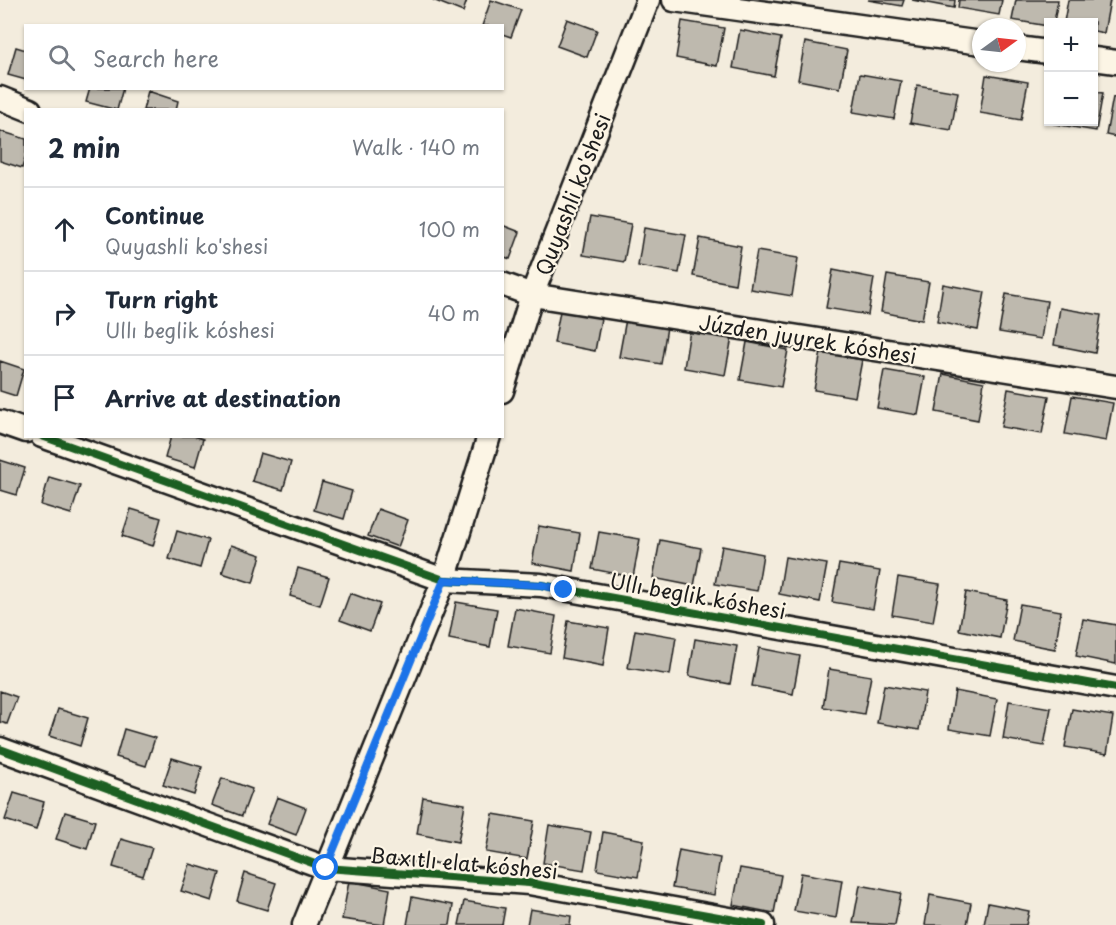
<!DOCTYPE html>
<html lang="en">
<head>
<meta charset="utf-8">
<style>
	:root { --surface:#fff; --page:#f6f6f7; --text:#1f2937; --muted:#747a83; --line:#e0e1e3 }
	body { margin:0; font-family:"Playpen Sans",sans-serif; background:var(--page); color:var(--text) }
	.controls { position:absolute; right:18px; top:18px; display:grid; overflow:hidden; border-radius:0px; box-shadow:0 2px 4px #0004 }
	.controls button { width:54px; height:54px; display:grid; place-items:center; padding:0; border:0; border-bottom:2px solid var(--line); background:var(--surface); color:var(--text); font:30px sans-serif }
	.compass { position:absolute; left:972px; top:18px; width:54px; height:54px; border-radius:50%; background:var(--surface); box-shadow:0 2px 4px #0004; rotate:75deg }
	.stop { position:absolute; width:18px; height:18px; margin:-14px; border:4px solid #1a73e8; border-radius:50%; background:#fff }
	.stop.end { background:#1a73e8; border-color:#fff; box-shadow:0 2px 6px #0008 }
	.list { margin:0; padding:0; list-style:none }
	h2 { display:flex; justify-content:space-between; align-items:center; height:78px; margin:0; padding:0 24px; font-size:26px }
	h2 small { font-size:20px; font-weight:400; color:var(--muted) }
	.list li { display:grid; grid-template-columns:39px 1fr auto; gap:18px; align-items:center; box-sizing:border-box; height:84px; padding:0 24px; border-top:2px solid var(--line) }
	.list b { display:block; font-size:22px; white-space:nowrap }
	.list p { margin:0; font-size:20px; white-space:nowrap; color:var(--muted) }
	.list em { font-size:20px; font-style:normal; color:var(--muted) }
	.icon { flex:none; width:33px; height:33px; fill:none; stroke:currentColor; stroke-width:2; stroke-linecap:round; stroke-linejoin:round }
	.map { position:relative; flex:none; width:1116px; height:925px; overflow:hidden }
	.search { position:absolute; background:var(--surface); box-shadow:0 2px 4px #0004; left:24px; top:24px; width:480px; height:66px; display:flex; align-items:center; gap:15px; box-sizing:border-box; padding:0 21px; border-radius:0px; color:var(--muted); font-size:22px }
	.panel { position:absolute; background:var(--surface); box-shadow:0 2px 4px #0004; left:24px; top:108px; width:480px; height:330px; border-radius:0px }
	.map>svg:first-child { display:block }
	.building { fill:#beb9ae; stroke:#1c1c1c; stroke-width:1.5 }
	.lines { fill:none; stroke-linecap:round; stroke-linejoin:round }
	.street-casing { stroke:#1c1c1c; stroke-width:27 }
	.street { stroke:#fcf5e5; stroke-width:22 }
	.cycleway-casing { stroke:#fcf5e5; stroke-width:11 }
	.cycleway { stroke:#1b5e20; stroke-width:8 }
	.route { stroke:#1a73e8; stroke-width:8 }
	.labels { text-anchor:middle; dominant-baseline:central; stroke-width:4.5; stroke-linejoin:round; paint-order:stroke }
	.street-label { font-size:21px; fill:#1c1c1c; stroke:#fcf5e5 }
</style>
</head>
<body>
<div class="map">
<svg width="1116" height="925" viewBox="0 0 1116 925">
	<rect width="100%" height="100%" fill="#f3ecdd"/>
	<filter id="ink" filterUnits="userSpaceOnUse"><feTurbulence type="fractalNoise" baseFrequency=".0167" numOctaves="2"/><feDisplacementMap in="SourceGraphic" scale="12" xChannelSelector="R" yChannelSelector="G"/><feConvolveMatrix kernelMatrix="1 2 1 2 8 2 1 2 1" color-interpolation-filters="sRGB"/></filter>
	<g filter="url(#ink)">
		<!-- building -->
		<path class="building" d="M433,0H467L463,12Z
			M491,0L521,10L511,37L502,34V26H482Z
			M868,0H904L902,6Z
			M912,0H955L954,8Z
			M959,0H1002L999,15L958,8Z
			M1016,0H1058L1054,22H1048V26L1012,20Z
			M1068,0H1110L1104,33L1094,31V22H1064Z
			M567,19L597,30L587,57L557,46Z
			M682,21L724,28L717,66L676,58Z
			M740,30L781,38L774,76L733,68Z
			M805,42L847,50L840,88L798,80Z
			M16,47L26,50V80L8,75Z
			M860,74L901,81L894,119L853,112Z
			M986,75L1028,82L1021,120L980,113Z
			M917,85L958,92L951,130L910,123Z
			M90,88H123L117,110L86,102Z
			M148,91L178,101L176,110H143Z
			M1094,92L1103,93L1096,131L1054,124L1055,122H1094Z
			M1113,97L1116,98V137L1106,135Z
			M0,131L26,139V156L22,168L0,161Z
			M590,217L631,224L624,262L583,255Z
			M502,225L520,232L510,259L502,256Z
			M644,228L686,235L679,273L638,266Z
			M700,238L741,246L735,284L693,276Z
			M757,251L798,258L792,296L750,289Z
			M833,270L874,278L868,315L826,308Z
			M887,275L929,282L922,320L881,312Z
			M943,284L985,292L978,330L937,322Z
			M1006,294L1047,301L1041,339L999,332Z
			M561,306L602,313L595,351L554,343Z
			M1060,308L1101,315L1095,353L1054,345Z
			M626,319L667,327L661,364L619,357Z
			M690,330L732,337L725,375L684,368Z
			M747,342L788,350L781,387L740,380Z
			M821,352L862,360L855,397L814,390Z
			M0,361L24,369L16,396L0,391Z
			M884,370L925,377L918,415L877,408Z
			M943,374L984,382L978,420L936,412Z
			M1008,389L1049,396L1042,434L1001,427Z
			M1072,396L1113,403L1106,441L1065,434Z
			M171,436H194L203,439L195,467L165,458Z
			M260,453L291,462L283,490L252,481Z
			M0,460L25,468L17,495L0,490Z
			M49,477L80,486L71,514L41,505Z
			M322,482L352,491L344,519L314,510Z
			M131,509L161,518L153,546L122,536Z
			M378,509L408,520L398,547L368,536Z
			M539,526L580,533L574,571L532,563Z
			M177,531L208,540L200,568L169,559Z
			M599,532L640,539L633,577L592,569Z
			M660,540L701,548L694,586L653,578Z
			M231,545L261,555L253,583L222,573Z
			M722,546L763,554L757,591L715,584Z
			M785,557L827,564L820,602L779,594Z
			M839,564L880,571L873,609L832,602Z
			M298,568L329,577L320,605L290,596Z
			M898,577L940,584L933,622L892,615Z
			M966,592L1007,600L1000,638L959,630Z
			M350,593L380,604L370,631L340,620Z
			M456,602L497,609L490,647L449,639Z
			M1020,604L1061,611L1055,649L1013,641Z
			M515,608L556,616L550,653L508,646Z
			M1083,619L1116,625V664L1076,656Z
			M568,621L609,628L603,666L562,658Z
			M635,630L676,637L670,675L628,668Z
			M695,639L737,646L730,684L689,676Z
			M759,648L800,656L793,694L752,686Z
			M829,669L871,676L864,714L823,707Z
			M884,685L925,692L919,730L877,723Z
			M0,691L17,697L7,724L0,722Z
			M955,691L997,699L990,736L949,729Z
			M1009,701L1051,708L1044,746L1003,739Z
			M58,709L88,718L80,746L49,736Z
			M1072,709L1113,716L1107,754L1065,747Z
			M124,729L155,738L146,766L116,757Z
			M172,758L202,767L194,795L163,785Z
			M222,778L252,789L242,816L212,805Z
			M14,793L44,802L36,830L5,820Z
			M277,797L306,808L296,835L267,824Z
			M423,797L465,804L458,842L417,834Z
			M65,812L95,821L87,849L56,839Z
			M493,814L534,821L527,859L486,852Z
			M549,825L591,832L584,870L543,863Z
			M603,832L644,840L638,877L597,870Z
			M121,839L152,848L143,876L113,867Z
			M679,850L720,858L714,895L672,888Z
			M190,864L220,873L212,901L181,891Z
			M740,868L781,875L774,913L733,905Z
			M245,873L276,883L267,910L237,901Z
			M801,873L842,880L836,918L794,911Z
			M349,881L390,889L384,925L342,919Z
			M860,885L901,893L895,925L853,923Z
			M930,895L971,903L967,925H925Z
			M412,897L453,905L450,925H407Z
			M464,901L505,908L502,925H459Z
			M988,903L1029,911L1026,925H984Z
			M530,909L571,916L570,925H527Z"/>
		<g class="lines">
			<defs>
				<path id="street" d="M674,0L981,43
					M1017,48L1048,52
					M1094,59L1116,62
					M0,98L30,110
					M502,284L532,295L1116,387
					M502,391L532,295L648,0
					M0,422L26,431
					M42,436L444,580L541,585L1116,688
					M0,749L326,868L529,883L763,925
					M304,925L444,580L489,436"/>
			</defs>
			<!-- street casing -->
			<use href="#street" class="street-casing"/>
			<!-- street -->
			<use href="#street" class="street"/>
			<defs>
				<path id="cycleway" d="M42,436L444,580L541,585L1116,688
					M0,749L326,868L529,883L763,925"/>
			</defs>
			<!-- cycleway casing -->
			<use href="#cycleway" class="cycleway-casing"/>
			<!-- cycleway -->
			<use href="#cycleway" class="cycleway"/>
		</g>
	</g>
	<g class="lines" filter="url(#ink)">
		<!-- route -->
		<path class="route" d="M326,868L444,580L541,585L564,590"/>
	</g>
	<g class="labels">
		<!-- street labels -->
		<g class="street-label">
			<text transform="translate(572 194) rotate(-69)">Quyashli ko'shesi</text>
			<text transform="translate(808 338) rotate(9)">Júzden juyrek kóshesi</text>
			<text transform="translate(698 595) rotate(10)">Ullı beglik kóshesi</text>
			<text transform="translate(464 862) rotate(5)">Baxıtlı elat kóshesi</text>
		</g>
	</g>
</svg>
<div class="controls">
<button>+</button>
<button>−</button>
</div>
<svg class="compass" viewBox="-18 -18 36 36"><path d="M0-13l5 13h-10z" fill="#e53935"/><path d="M0 13l5-13h-10z" fill="#747a83"/></svg>
<div class="stop" style="left:326px;top:868px"></div>
<div class="stop end" style="left:564px;top:590px"></div>
<div class="search"><svg class="icon" aria-label="search" viewBox="0 0 24 24"><circle cx="10" cy="10" r="6"/><path d="M15 15l6 6"/></svg>Search here</div>
<section class="panel">
<h2>2 min<small>Walk · 140 m</small></h2>
<ul class="list">
<li><svg class="icon" aria-label="ahead" viewBox="0 0 24 24"><path d="M12 20V5M6 11l6-6 6 6"/></svg><div><b>Continue</b><p>Quyashli ko'shesi</p></div><em>100 m</em></li>
<li><svg class="icon" aria-label="right" viewBox="0 0 24 24"><path d="M7 20v-9h11M14 6l5 5-5 5"/></svg><div><b>Turn right</b><p>Ullı beglik kóshesi</p></div><em>40 m</em></li>
<li><svg class="icon" aria-label="arrive" viewBox="0 0 24 24"><path d="M6 21V4h12l-3 4 3 4H6"/></svg><div><b>Arrive at destination</b></div></li>
</ul>
</section>
</div>
</body>
</html>
